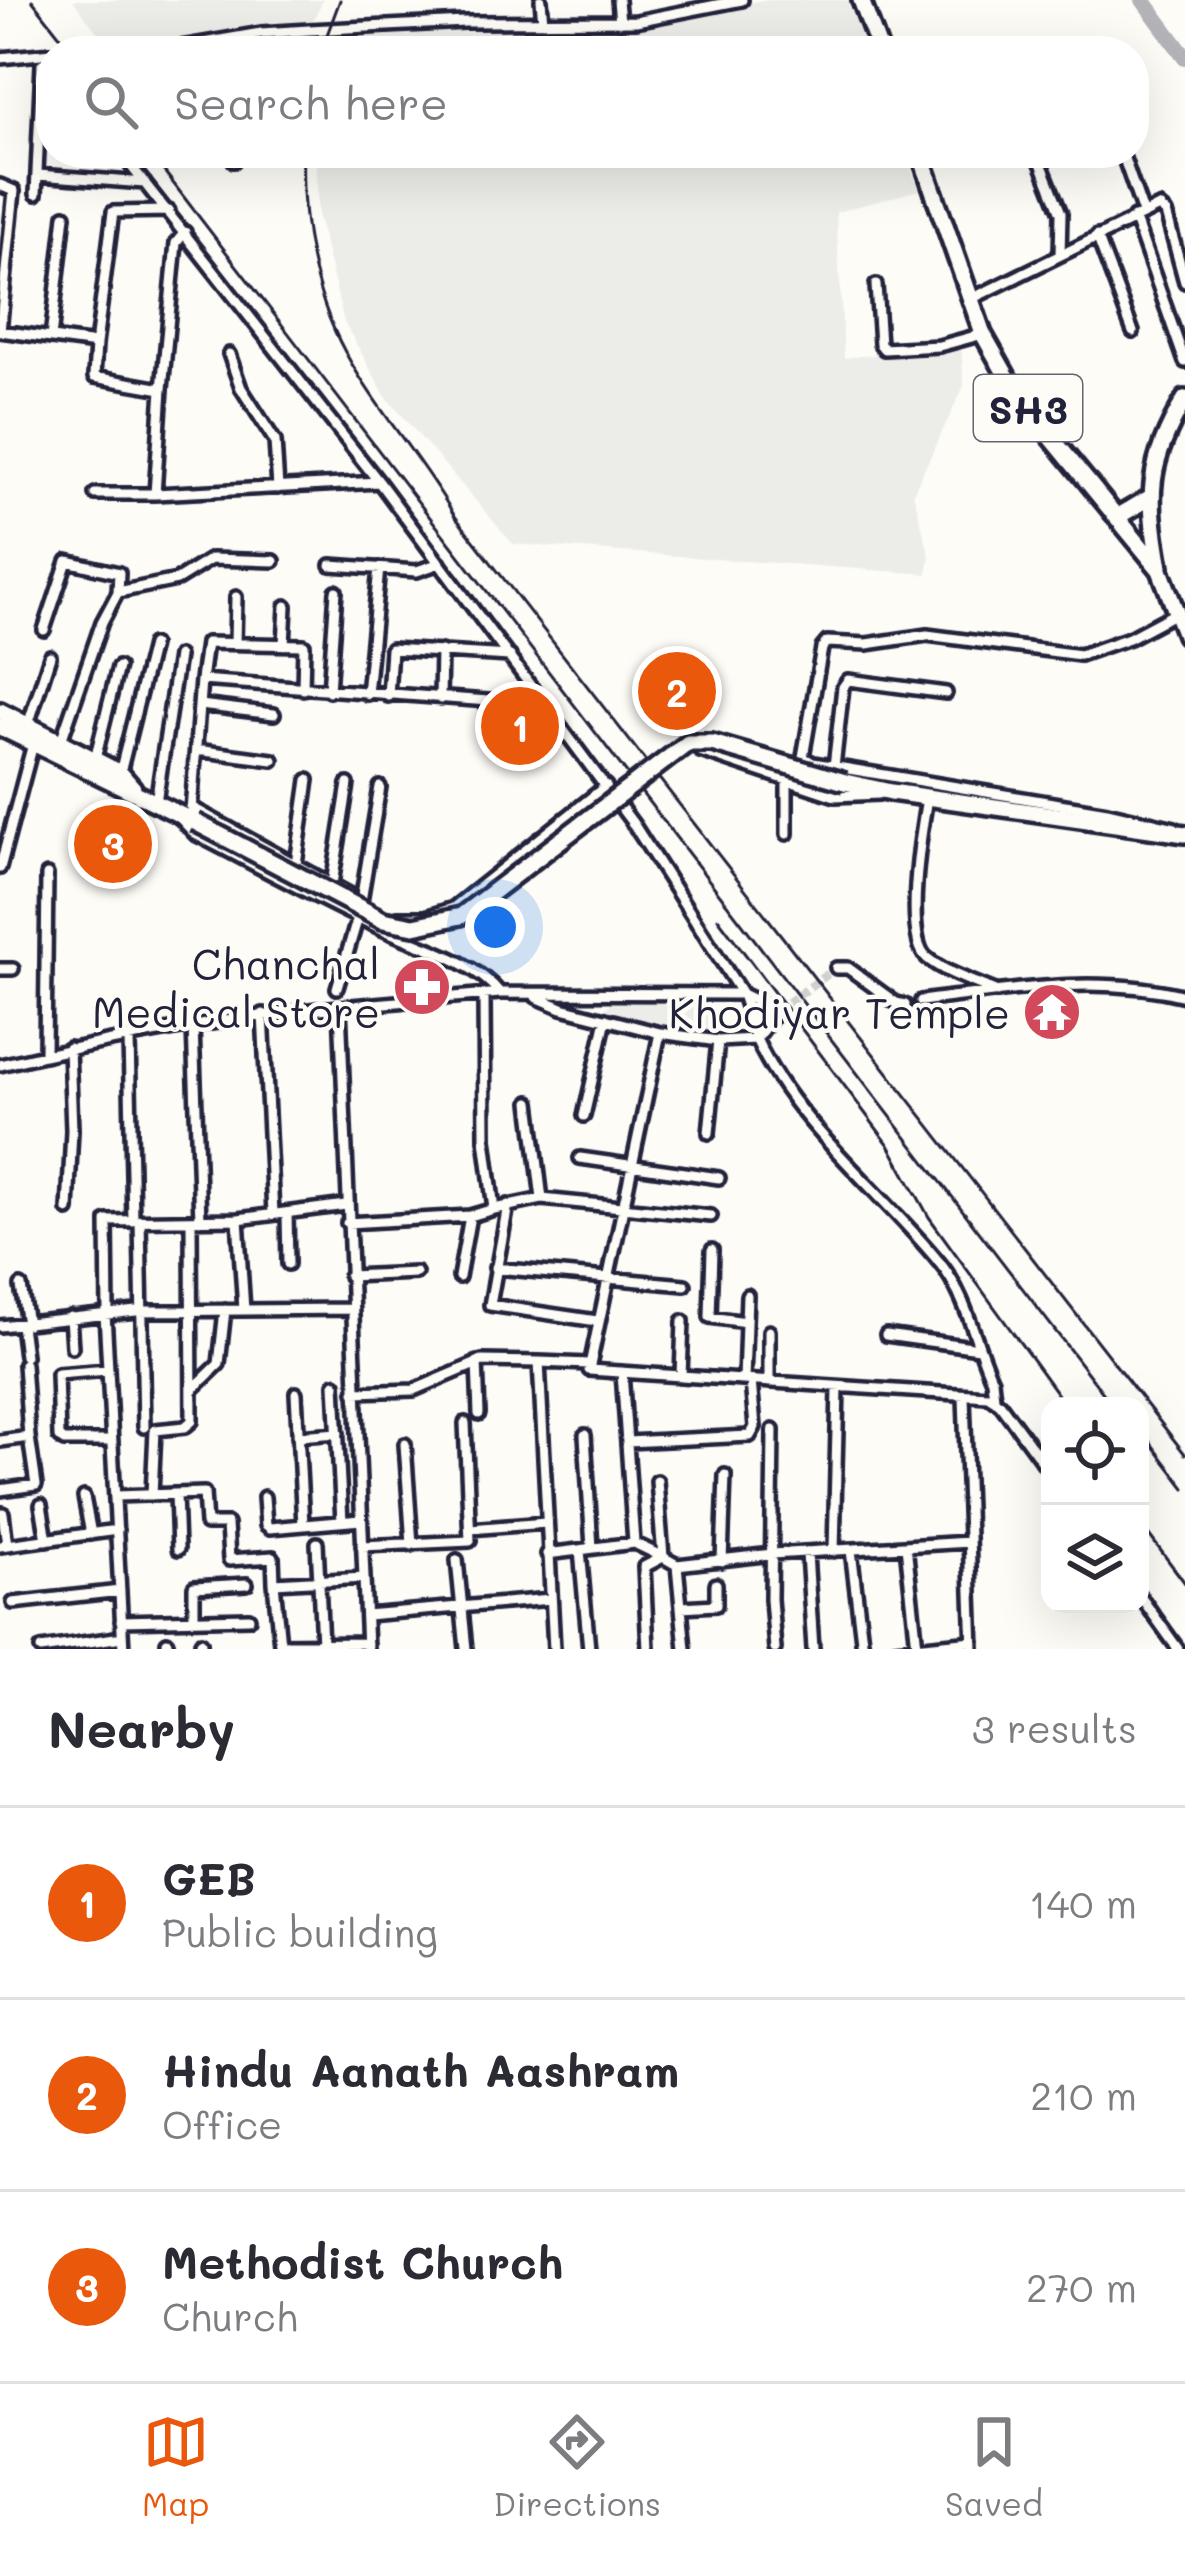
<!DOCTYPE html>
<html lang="en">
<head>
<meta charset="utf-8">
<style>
	:root { --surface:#fff; --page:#f7f7f7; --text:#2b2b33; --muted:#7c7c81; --line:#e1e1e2; --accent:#ea580c }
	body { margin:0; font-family:Mali,sans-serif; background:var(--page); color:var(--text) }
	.controls { position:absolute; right:36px; bottom:36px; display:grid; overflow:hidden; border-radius:24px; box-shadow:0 12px 48px #0002 }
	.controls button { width:108px; height:108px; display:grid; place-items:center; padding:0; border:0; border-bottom:3px solid var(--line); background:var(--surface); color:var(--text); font:60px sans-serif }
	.you { position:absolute; left:495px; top:927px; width:42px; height:42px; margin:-30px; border:9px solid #fff; border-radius:50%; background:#1a73e8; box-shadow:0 0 0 18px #1a73e833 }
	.badge { display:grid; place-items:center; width:78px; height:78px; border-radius:50%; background:var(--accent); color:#fff; font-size:39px; font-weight:700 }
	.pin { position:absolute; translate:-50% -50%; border:6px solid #fff; box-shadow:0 3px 12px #0006 }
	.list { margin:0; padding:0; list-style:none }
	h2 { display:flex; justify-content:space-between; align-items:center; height:156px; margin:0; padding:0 48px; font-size:51px }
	h2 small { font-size:39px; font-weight:400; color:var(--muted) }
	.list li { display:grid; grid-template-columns:78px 1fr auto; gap:36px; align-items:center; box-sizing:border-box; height:192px; padding:0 48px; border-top:3px solid var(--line) }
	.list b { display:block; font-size:45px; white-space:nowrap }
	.list p { margin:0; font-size:39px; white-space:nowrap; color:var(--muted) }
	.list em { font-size:39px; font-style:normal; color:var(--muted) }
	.icon { flex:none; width:66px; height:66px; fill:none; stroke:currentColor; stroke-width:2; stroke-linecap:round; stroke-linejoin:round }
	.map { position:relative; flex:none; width:1185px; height:1649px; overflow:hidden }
	.search { position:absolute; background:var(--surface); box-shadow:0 12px 48px #0002; left:36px; right:36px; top:36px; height:132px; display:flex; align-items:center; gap:30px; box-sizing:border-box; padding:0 42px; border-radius:48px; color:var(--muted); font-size:45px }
	.sheet { height:732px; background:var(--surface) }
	nav { display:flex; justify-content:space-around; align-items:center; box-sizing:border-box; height:168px; border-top:3px solid var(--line); background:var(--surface); font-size:33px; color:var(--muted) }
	nav a { display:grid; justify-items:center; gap:6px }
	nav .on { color:var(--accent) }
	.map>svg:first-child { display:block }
	.built { fill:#ecece9 }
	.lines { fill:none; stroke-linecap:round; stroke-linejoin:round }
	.river { stroke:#b2b2b7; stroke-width:16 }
	.street-tunnel { stroke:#d1d0d1; stroke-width:9; stroke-dasharray:9 4.5; stroke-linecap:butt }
	.street-casing { stroke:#22223b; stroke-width:18 }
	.primary-casing { stroke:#22223b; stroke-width:24 }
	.street { stroke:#fdfcf7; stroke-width:9 }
	.primary { stroke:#fdfcf7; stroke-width:15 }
	.rail { stroke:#22223b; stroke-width:3 }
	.primary-bridge-casing { stroke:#22223b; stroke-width:24; stroke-linecap:butt }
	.primary-bridge { stroke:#fdfcf7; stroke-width:15 }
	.labels { text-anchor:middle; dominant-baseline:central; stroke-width:9; stroke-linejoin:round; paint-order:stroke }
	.shield { fill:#fdfcf7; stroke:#646373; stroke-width:3 }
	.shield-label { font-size:39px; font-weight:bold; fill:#22223b }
	.poi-label { font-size:42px; fill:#22223b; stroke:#fdfcf7; text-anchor:end }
</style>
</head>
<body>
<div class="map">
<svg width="1185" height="1649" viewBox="0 0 1185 1649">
	<rect width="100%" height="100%" fill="#fdfcf7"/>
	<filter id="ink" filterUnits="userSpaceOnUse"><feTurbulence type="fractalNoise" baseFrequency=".00833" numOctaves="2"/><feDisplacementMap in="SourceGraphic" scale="24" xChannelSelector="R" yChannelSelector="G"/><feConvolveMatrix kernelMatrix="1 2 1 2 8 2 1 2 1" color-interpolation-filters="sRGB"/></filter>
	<g filter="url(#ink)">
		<!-- built -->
		<path class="built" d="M73,0H323L309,28L107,45Z
			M763,0H848L867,51H335L339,36L636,25Z
			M316,153H905L919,190L836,212L844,358L961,345L964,386L913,493L930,557L927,574L513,544L386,397L344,322L318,217Z
			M613,1000L705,1006L732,1037L611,1017L612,1013L604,1010Z"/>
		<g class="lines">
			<!-- river -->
			<path class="river" d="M1143,0L1185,57"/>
			<!-- street-tunnel -->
			<path class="street-tunnel" d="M777,1011L836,968"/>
			<defs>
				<path id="street" d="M541,0L543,22
					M618,0L620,22
					M106,51L180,47L261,33L309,30L465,22L636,21L742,0
					M0,58L51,53
					M121,153L379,482L634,825L742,994L756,1039L718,1041L660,1033
					M1037,153L1061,213L1060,255
					M1122,153L1143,213
					M234,161L235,153
					M38,175L145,183
					M0,185L14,191L0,331L96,344L94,377L162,389L155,494L379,482
					M36,194L42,64
					M1134,217L1185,362
					M1097,236L1133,332
					M876,285L880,344L884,349L939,346L983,334
					M971,299L1159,207L1166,213L1185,282
					M51,338L65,215
					M96,344L113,212L169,211
					M229,354L241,388L275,441L278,488
					M162,389L176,243L185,232
					M95,494H155
					M331,565L417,571L440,563
					M118,592L177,580L211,559L274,561
					M44,630L67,561L119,573L118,592L102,622L61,741
					M235,643L236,597
					M284,645L286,606
					M201,680L206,643L304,645L303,689
					M329,691L336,591
					M367,694L379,568
					M388,696L391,649L510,656
					M440,699L441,651
					M200,705L274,714
					M28,725L50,656
					M196,750L273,760
					M700,751L835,796L879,794
					M95,759L118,667
					M834,767L843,687L848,680L946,693
					M120,773L152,645
					M787,780V834
					M927,798C922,827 903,939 927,958C945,973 975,982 997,992
					M156,802L178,656
					M191,807L349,894
					M191,811L201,680L529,704L542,698
					M181,819L195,834C256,865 316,898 378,927C417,946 471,958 500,993
					M1175,828L1107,812L813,763L803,757L822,648L827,642L867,644L927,635L1080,655L1129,638L1176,613
					M296,864L308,780
					M0,868L33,744
					M332,884L348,784
					M361,901L380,787
					M397,917H425L453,908L606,786
					M836,968H848L896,1003L905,1005
					M0,969H13
					M337,988L358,917
					M742,994L777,1011L756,1039C796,1125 879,1189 939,1262C966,1294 975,1342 992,1380L994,1398
					M536,997L562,1008L660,1033L589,1370L988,1396L1000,1404L1050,1472
					M921,1001C1009,990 1097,974 1185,996
					M263,1014L273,1213
					M193,1027L200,1220
					M129,1039L133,1221
					M45,1054L47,875
					M0,1065C112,1039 226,1017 340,1007
					M530,1102L542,1199
					M584,1116L606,1019
					M709,1133L718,1041
					M580,1158L719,1178
					M508,1205L490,1305L597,1321
					M494,1209L542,1199L711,1216
					M68,1210L72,1130L69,1048
					M287,1213L288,1264
					M238,1219L244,1310
					M140,1220L144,1427
					M347,1223L470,1216L494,1209L485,1139L484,996
					M712,1250L710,1317L746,1322
					M495,1268L685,1285
					M349,1276L416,1273
					M459,1277L470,1216
					M21,1286L27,1324
					M105,1313L123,1649
					M108,1313L107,1221L238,1219L346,1205
					M70,1317L72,1347
					M21,1325L25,1356
					M0,1326L136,1311L351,1309
					M886,1335L979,1348
					M477,1362L479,1414
					M24,1364L29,1437
					M108,1370L57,1374L59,1437L64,1441H112
					M622,1372L634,1543
					M681,1376L683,1321
					M744,1380L747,1295
					M769,1382V1331
					M335,1384L342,1522
					M192,1390L219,1364L225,1310
					M355,1392L414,1390L482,1361L539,1362
					M296,1393L303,1525
					M964,1397L973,1649
					M773,1430L771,1599L775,1649
					M585,1435L592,1548
					M298,1436L338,1433
					M0,1441L29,1437L36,1485L0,1490
					M627,1442L750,1436L755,1427L751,1381
					M405,1444L412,1545
					M657,1481L663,1557L677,1565L685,1649
					M176,1494L178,1549
					M152,1495L155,1430L185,1427L192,1421L191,1221
					M116,1496L204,1493L206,1524H227L229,1560L273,1557L274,1583L364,1578
					M84,1497L91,1534
					M264,1497L266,1525L270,1528L361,1520
					M41,1505L47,1540
					M3,1513L7,1545
					M470,1529L546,1523
					M317,1543L322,1644
					M0,1546L117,1530
					M362,1546L470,1541L465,1423
					M906,1546L917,1646
					M580,1550L589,1649
					M851,1550L863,1649
					M834,1551L838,1388
					M807,1553L813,1649
					M547,1554L634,1543L663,1557
					M457,1560L466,1649
					M722,1561L725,1475
					M677,1565L772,1554L969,1542
					M274,1583L280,1644
					M1140,1596L1178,1649
					M13,1603L120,1591
					M681,1607L716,1605V1584
					M366,1615L551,1599
					M194,1618V1587L247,1584
					M121,1621L249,1618
					M167,1642L168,1649
					M201,1642V1649
					M41,1649L122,1637
					M280,1649V1644L367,1643
					M367,1649L340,1007L500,993L742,994
					M554,1649L539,1362L589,1364
					M648,1649L644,1567L663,1557
					M895,1649L973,1641"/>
				<path id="primary" d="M861,0L880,51
					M920,153L983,334L1019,398L1160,570L1185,635
					M1117,517L1151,497
					M1160,567C1147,495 1147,463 1185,399
					M0,711L120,773L133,788
					M0,727L195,822
					M845,782L891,792L1185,834"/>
			</defs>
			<!-- street casing -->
			<use href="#street" class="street-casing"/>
			<!-- primary casing -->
			<use href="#primary" class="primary-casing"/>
			<!-- street -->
			<use href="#street" class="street"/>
			<!-- primary -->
			<use href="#primary" class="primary"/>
			<!-- rail -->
			<path class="rail" d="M32,0L72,51
				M321,51L340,0
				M150,153L1113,1406
				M303,153C300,219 313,293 345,352C376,409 421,458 454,515L1185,1454
				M718,918L889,1145L929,1217L1066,1406
				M1140,1429L1185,1488
				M1140,1523L1185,1583"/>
			<defs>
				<path id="primary-bridge" d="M195,822L383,920L414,926L461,916L688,743H712L845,782"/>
			</defs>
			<!-- primary-bridge casing -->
			<use href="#primary-bridge" class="primary-bridge-casing"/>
			<!-- primary-bridge -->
			<use href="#primary-bridge" class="primary-bridge"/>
		</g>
	</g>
	<!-- icons -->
	<defs>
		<symbol id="pharmacy-disc" viewBox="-11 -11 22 22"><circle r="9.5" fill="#d1495b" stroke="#fdfcf7"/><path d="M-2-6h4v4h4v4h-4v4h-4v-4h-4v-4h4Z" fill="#fff"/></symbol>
		<symbol id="temple-disc" viewBox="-11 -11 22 22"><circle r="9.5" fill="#d1495b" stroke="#fdfcf7"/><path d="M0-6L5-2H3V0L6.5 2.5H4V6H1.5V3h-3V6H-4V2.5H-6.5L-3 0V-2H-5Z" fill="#fff"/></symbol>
	</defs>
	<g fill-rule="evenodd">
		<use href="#pharmacy-disc" x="389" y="954" width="66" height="66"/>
		<use href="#temple-disc" x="1019" y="979" width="66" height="66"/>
	</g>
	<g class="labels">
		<!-- shield labels -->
		<rect class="shield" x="974" y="375" width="108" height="66" rx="9"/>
		<g class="shield-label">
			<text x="1028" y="408">SH3</text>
		</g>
		<!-- poi labels -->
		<g class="poi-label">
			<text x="380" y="963">Chanchal<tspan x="380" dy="48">Medical Store</tspan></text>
			<text x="1010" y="1012">Khodiyar Temple</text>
		</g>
	</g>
</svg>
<div class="controls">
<button><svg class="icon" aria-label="locate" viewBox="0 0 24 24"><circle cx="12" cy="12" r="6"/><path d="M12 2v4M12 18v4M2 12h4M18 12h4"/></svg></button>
<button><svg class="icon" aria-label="layers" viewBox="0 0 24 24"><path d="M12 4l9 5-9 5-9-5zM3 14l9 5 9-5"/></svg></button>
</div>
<div class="you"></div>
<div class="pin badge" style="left:520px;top:726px">1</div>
<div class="pin badge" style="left:677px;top:691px">2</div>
<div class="pin badge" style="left:113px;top:844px">3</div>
<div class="search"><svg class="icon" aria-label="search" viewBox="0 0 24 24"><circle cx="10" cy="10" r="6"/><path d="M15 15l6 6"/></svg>Search here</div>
</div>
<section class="sheet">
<h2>Nearby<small>3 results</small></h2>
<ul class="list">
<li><span class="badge">1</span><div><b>GEB</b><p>Public building</p></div><em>140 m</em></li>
<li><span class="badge">2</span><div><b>Hindu Aanath Aashram</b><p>Office</p></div><em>210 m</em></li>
<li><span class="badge">3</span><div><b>Methodist Church</b><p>Church</p></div><em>270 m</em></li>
</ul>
</section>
<nav>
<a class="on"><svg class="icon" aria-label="map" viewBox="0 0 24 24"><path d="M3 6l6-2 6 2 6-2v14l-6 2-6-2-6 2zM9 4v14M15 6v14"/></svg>Map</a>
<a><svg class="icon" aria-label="directions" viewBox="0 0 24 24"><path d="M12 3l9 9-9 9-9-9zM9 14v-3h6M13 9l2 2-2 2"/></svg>Directions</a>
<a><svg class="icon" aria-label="saved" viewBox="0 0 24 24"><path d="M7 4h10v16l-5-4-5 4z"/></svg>Saved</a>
</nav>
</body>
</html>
